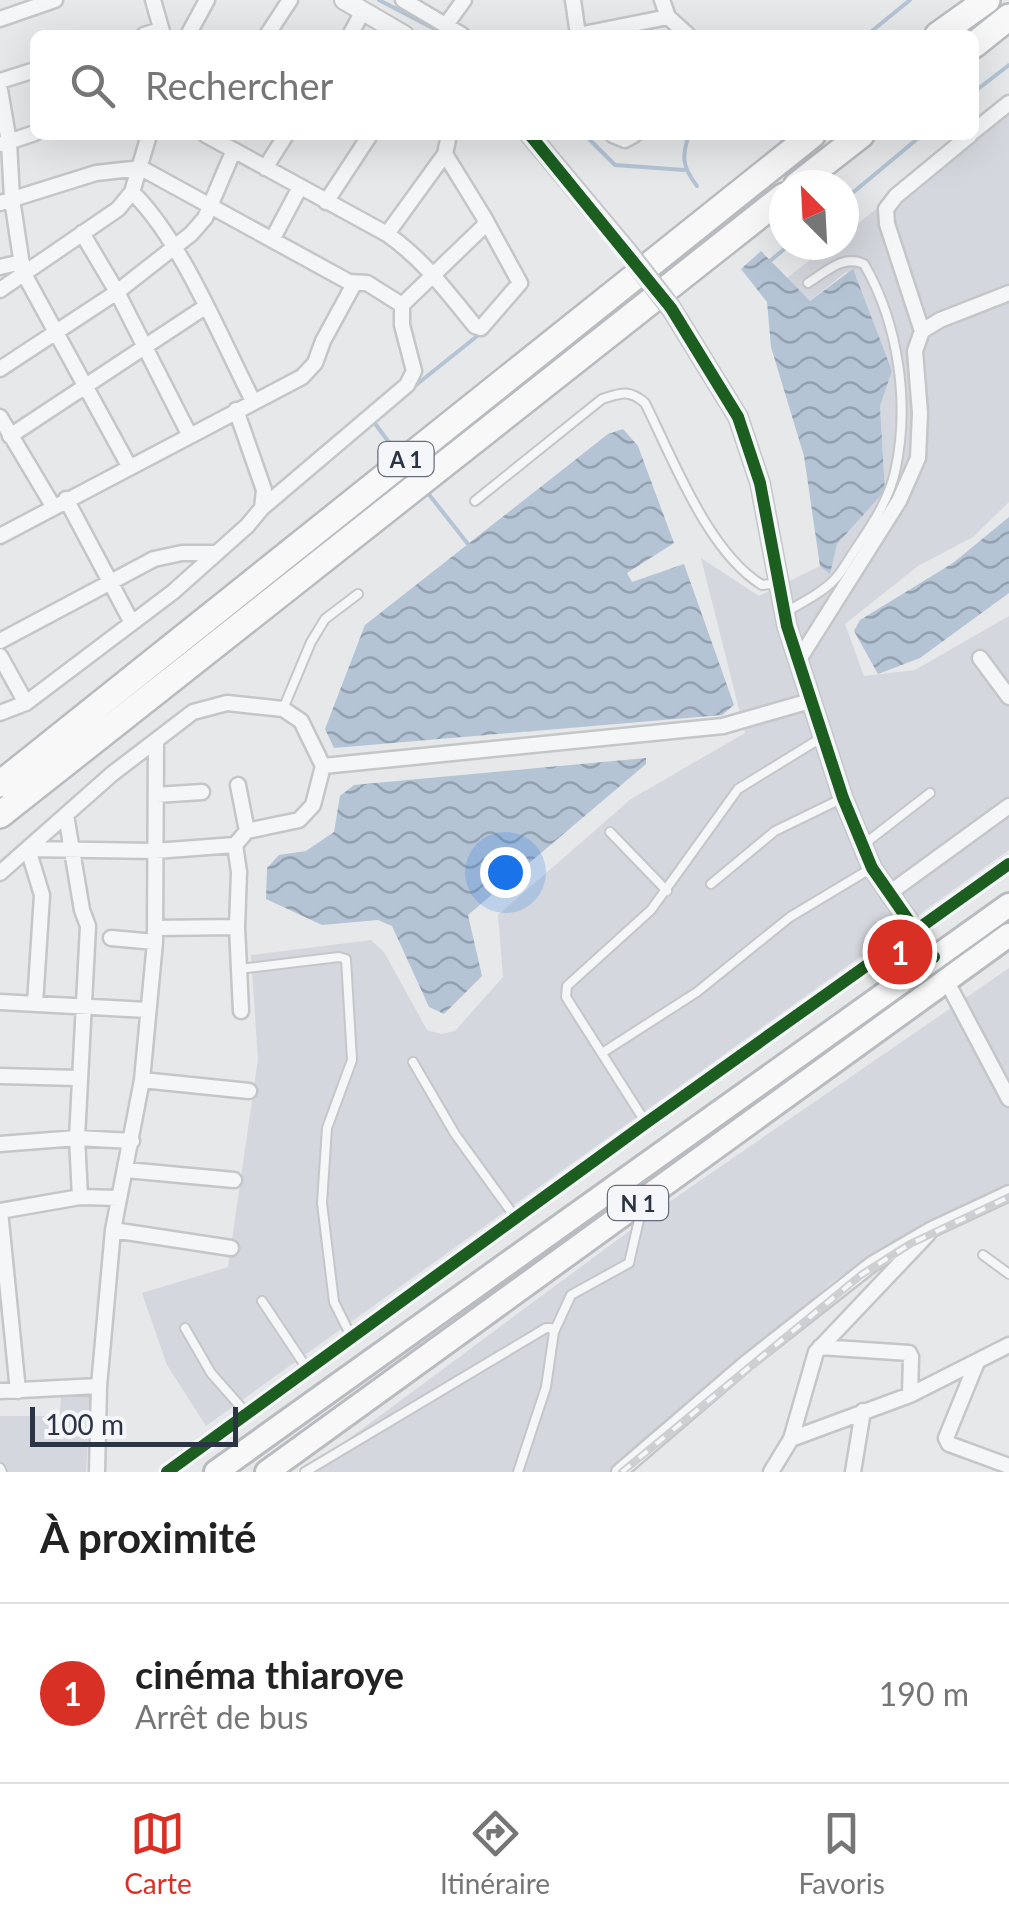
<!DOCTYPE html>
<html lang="fr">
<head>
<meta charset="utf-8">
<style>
	:root { --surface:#fff; --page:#f2f2f2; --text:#222; --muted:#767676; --line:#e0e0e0; --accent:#d93025 }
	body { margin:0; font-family:Lato,sans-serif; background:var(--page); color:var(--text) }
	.compass { position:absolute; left:769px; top:170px; width:90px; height:90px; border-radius:50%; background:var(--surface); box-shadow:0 10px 40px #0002; rotate:336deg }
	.scale { position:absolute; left:30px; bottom:25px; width:208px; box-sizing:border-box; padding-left:10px; border:5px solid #2b3445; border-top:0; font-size:28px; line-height:35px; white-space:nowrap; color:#2b3445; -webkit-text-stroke:8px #f4f6f9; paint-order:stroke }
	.you { position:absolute; left:505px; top:872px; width:35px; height:35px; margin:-25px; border:8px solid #fff; border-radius:50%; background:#1a73e8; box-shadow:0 0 0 15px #1a73e833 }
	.badge { display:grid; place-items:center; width:65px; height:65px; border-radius:50%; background:var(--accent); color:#fff; font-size:32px; font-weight:700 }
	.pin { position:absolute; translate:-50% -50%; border:5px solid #fff; box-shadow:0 2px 10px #0006 }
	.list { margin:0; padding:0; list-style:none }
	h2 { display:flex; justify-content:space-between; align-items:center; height:130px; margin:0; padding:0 40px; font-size:42px }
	h2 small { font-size:32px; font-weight:400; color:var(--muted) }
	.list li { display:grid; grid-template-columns:65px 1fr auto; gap:30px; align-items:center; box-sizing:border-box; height:180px; padding:0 40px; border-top:2px solid var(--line) }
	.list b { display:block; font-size:38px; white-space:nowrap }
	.list p { margin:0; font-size:32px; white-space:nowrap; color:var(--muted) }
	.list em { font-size:32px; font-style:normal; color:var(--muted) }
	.icon { flex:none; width:55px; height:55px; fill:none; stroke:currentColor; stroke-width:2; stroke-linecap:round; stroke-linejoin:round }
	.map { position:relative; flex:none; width:1009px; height:1472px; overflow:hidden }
	.search { position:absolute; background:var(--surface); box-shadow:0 10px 40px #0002; left:30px; right:30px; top:30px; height:110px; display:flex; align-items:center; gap:25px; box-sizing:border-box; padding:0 35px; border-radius:15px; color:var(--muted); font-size:38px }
	.sheet { height:310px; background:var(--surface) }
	nav { display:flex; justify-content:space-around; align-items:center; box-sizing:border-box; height:140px; border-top:2px solid var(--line); background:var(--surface); font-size:28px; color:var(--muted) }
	nav a { display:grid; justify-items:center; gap:5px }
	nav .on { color:var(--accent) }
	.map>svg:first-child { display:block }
	.built { fill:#d4d7dd }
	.water { fill:url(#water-waves) }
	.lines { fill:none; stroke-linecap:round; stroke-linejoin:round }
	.stream { stroke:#b4c4d5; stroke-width:4 }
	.service-casing { stroke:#c4c6c8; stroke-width:12 }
	.minor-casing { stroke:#c4c6c8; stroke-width:19 }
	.tertiary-casing { stroke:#c4c6c8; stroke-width:22 }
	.trunk-casing { stroke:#b8bbbf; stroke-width:28 }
	.motorway-casing { stroke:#b8bbbf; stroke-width:30 }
	.service { stroke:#f5f6f7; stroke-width:8 }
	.minor { stroke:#f5f6f7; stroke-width:14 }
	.tertiary { stroke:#f5f6f7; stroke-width:18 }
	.trunk { stroke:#f8f8f8; stroke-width:22 }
	.motorway { stroke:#f8f8f8; stroke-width:25 }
	.rail-casing { stroke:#cecfd2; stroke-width:8 }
	.rail { stroke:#f4f6f9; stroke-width:4; stroke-dasharray:11; stroke-linecap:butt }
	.tertiary-bridge-casing { stroke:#c4c6c8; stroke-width:22; stroke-linecap:butt }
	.tertiary-bridge { stroke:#f5f6f7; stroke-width:18 }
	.cycleway-casing { stroke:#f4f6f9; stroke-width:19 }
	.cycleway { stroke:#1b5e20; stroke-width:12 }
	.labels { text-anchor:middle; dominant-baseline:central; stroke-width:8; stroke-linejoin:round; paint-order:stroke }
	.shield { fill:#f4f6f9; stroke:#676e7b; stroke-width:2.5 }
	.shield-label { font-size:22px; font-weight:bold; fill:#2b3445 }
</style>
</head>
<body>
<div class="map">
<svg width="1009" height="1472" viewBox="0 0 1009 1472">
	<defs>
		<pattern id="water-waves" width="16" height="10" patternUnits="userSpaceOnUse" patternTransform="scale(2.5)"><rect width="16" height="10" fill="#b4c4d5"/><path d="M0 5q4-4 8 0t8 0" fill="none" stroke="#93a0af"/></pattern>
	</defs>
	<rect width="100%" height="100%" fill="#e6e8ea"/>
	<!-- built -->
	<path class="built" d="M1009,106V502L973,537L918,566L845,624L864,676L915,670L1009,616V850L206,1426L167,1365L142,1293L228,1267L258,1059L251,955L371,940L384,952L427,1030L441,1034L455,1031L503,977L498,915L631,799L745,733L701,558L759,596L820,566L830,573L837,544L885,491L880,405L892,371L847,271L810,301L787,278L829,245H844V234Z
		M1009,968V1183L886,1246L832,1282L617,1472H304L659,1209Z
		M91,1392L86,1472H0V1416H60L61,1395Z"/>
	<!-- water -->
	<path class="water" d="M761,251L810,301L853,269L892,371L880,406L885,491L837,544L830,574L820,566L804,456L771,347L767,302L741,269Z
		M623,429L638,446L674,543L627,573L632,582L684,564L734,705L722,715L334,748L325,729L365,625L608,434Z
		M1009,517V593L920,658L878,674L854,631L860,620L953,563Z
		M646,758V764L468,915L482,976L444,1014L429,1007L392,926L378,920L322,925L266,899L267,868L279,855L306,851L334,832L340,796L354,785Z"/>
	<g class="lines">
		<!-- stream -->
		<path class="stream" d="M379,0L446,35
			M867,35L910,0
			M974,92L1009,65
			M585,135L615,165L684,170
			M689,135C681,157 683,168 697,186
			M844,200L922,135
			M770,261L789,245
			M411,389L481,333
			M373,421L397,453
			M427,492L468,544"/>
		<defs>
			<path id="service" d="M475,501L602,399C621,393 629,389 645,403C673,459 708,552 762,585L779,583
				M784,613C801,603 822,593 835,579C842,572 847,562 853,553C870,528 888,502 895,472C910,405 899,324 864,264C843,254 826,272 808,283
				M283,709L311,642L325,619L358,594
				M610,832L667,891
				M863,845L930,793
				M711,884L775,831L843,798
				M239,969L339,957L346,959L352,1060L327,1128L322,1203L334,1302L351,1336
				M602,1053L697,992L790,917L870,869
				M413,1062L455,1134L515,1217
				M646,1123L566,997L567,986L651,910L738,789L821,738
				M983,1255L1009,1274
				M262,1301L308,1370
				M185,1328L211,1373L247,1414
				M554,1332L571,1295L629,1263L642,1207
				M0,1468L2,1472
				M305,1472L546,1328H551L554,1332L546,1387L518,1472"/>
			<path id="minor" d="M153,0L163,35
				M403,0L462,35
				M573,0L578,35
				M662,0L668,17L688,35
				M0,19L55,0
				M446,25L464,0
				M144,35L160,30
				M188,35L207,0
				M267,35L290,0
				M350,35L363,11
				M578,35L668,17
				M0,81L35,70
				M0,90L9,142L12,199L23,272L129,466
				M974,131L1009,103
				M206,135L387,234C423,259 447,292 475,326L481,328L520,283L485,219
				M613,135L625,140L634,135
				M2,144L35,133
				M265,168L286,135
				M132,192C181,239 221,339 253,401
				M326,202L370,135
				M0,203L96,173L141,168L349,282L367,283L402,305
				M82,233L117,292L189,434
				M387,234L445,154L449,135
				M272,240L300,187
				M0,267L22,262
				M0,290L118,209L132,192L149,135
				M922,331L887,224L886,209L896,196L970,135
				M0,369L117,292L191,234L205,218L233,152
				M0,417L53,506
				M10,436L205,307
				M66,499L132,623
				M262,508L407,385L414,371L402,325V305L484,226L485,219L445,154
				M0,536L302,377L315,363L323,341L354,284
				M0,641L154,559L182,553H217
				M0,656L26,703
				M980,658L1009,697
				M798,661L899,501L918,458L920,413L915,351L922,331L940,320L1009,293
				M0,713L26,703L173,592L247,526L262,508L264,490L236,410
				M238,785L247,831
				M156,795L202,792
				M66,815L82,910L88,926L77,1138L80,1197
				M0,873L112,774L193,712L227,703L283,709L301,721L323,766
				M888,894L1009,806
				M155,928L237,927
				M111,938L155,942
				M946,980L1009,1099
				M0,1002L147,1010
				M35,1004L42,895L28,849L155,851L235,845
				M241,1011L237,927L239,872L235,845L247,831L299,820L313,805L323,766L723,726L810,701
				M0,1076L78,1078
				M142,1080L249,1091
				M0,1144L77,1138L132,1141
				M126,1170L234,1180
				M0,1211L18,1391
				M0,1211L80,1197L119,1198
				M113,1230L231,1248
				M820,1347L909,1353L911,1357L910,1395
				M977,1362L946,1438L949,1444L1009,1466
				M0,1391L99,1386
				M791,1439L816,1352L928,1234
				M97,1472L99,1386L113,1230L142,1080L155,942L156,741
				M167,1472L646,1123L1009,864
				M619,1472L746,1363L872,1264L932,1229L1009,1193
				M771,1472L791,1439L910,1395L1009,1345
				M853,1472L863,1411"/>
			<path id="tertiary" d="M344,0L404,35
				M530,135L627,251
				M671,308L738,417L760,483L787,626L843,798L872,868L934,957"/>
			<path id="trunk" d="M216,1472L1009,905
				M267,1472L1009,935"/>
			<path id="motorway" d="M938,35L987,0
				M974,45L1009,17
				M797,185L861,135
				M0,784L812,135
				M0,815L784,196"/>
		</defs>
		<!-- service casing -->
		<use href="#service" class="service-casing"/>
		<!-- minor casing -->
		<use href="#minor" class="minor-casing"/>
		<!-- tertiary casing -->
		<use href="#tertiary" class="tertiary-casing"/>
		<!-- trunk casing -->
		<use href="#trunk" class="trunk-casing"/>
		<!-- motorway casing -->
		<use href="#motorway" class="motorway-casing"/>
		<!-- service -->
		<use href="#service" class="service"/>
		<!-- minor -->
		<use href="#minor" class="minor"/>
		<!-- tertiary -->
		<use href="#tertiary" class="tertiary"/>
		<!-- trunk -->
		<use href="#trunk" class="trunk"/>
		<!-- motorway -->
		<use href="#motorway" class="motorway"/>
		<defs>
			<path id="rail" d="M622,1472L861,1275L910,1244L1009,1197"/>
		</defs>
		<!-- rail casing -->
		<use href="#rail" class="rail-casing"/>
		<!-- rail -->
		<use href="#rail" class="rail"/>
		<defs>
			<path id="tertiary-bridge" d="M627,251L671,308"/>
		</defs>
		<!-- tertiary-bridge casing -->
		<use href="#tertiary-bridge" class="tertiary-bridge-casing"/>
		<!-- tertiary-bridge -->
		<use href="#tertiary-bridge" class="tertiary-bridge"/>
		<defs>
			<path id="cycleway" d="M530,135L671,308L738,417L760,483L787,626L843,798L872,868L934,957
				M167,1472L646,1123L1009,864"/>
		</defs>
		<!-- cycleway casing -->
		<use href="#cycleway" class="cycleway-casing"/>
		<!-- cycleway -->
		<use href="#cycleway" class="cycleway"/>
	</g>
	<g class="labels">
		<!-- shield labels -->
		<g class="shield">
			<rect x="378.5" y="442" width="55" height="34" rx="8"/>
			<rect x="608" y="1186" width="60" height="34" rx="8"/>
		</g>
		<g class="shield-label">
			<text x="406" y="459">A 1</text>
			<text x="638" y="1203">N 1</text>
		</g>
	</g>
</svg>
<svg class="compass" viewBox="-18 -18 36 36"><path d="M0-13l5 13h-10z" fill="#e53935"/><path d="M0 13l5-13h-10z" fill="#767676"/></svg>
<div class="scale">100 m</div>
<div class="you"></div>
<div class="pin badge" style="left:900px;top:952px">1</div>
<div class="search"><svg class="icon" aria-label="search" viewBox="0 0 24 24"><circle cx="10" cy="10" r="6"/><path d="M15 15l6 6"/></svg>Rechercher</div>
</div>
<section class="sheet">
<h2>À proximité<small></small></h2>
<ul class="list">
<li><span class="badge">1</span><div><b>cinéma thiaroye</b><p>Arrêt de bus</p></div><em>190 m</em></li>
</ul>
</section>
<nav>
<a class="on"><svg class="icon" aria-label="map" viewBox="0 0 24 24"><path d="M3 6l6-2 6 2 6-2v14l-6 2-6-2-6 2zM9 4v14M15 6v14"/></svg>Carte</a>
<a><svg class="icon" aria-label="directions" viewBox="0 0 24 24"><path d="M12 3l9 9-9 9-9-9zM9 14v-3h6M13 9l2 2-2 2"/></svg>Itinéraire</a>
<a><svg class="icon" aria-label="saved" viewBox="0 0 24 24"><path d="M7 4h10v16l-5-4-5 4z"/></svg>Favoris</a>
</nav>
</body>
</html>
